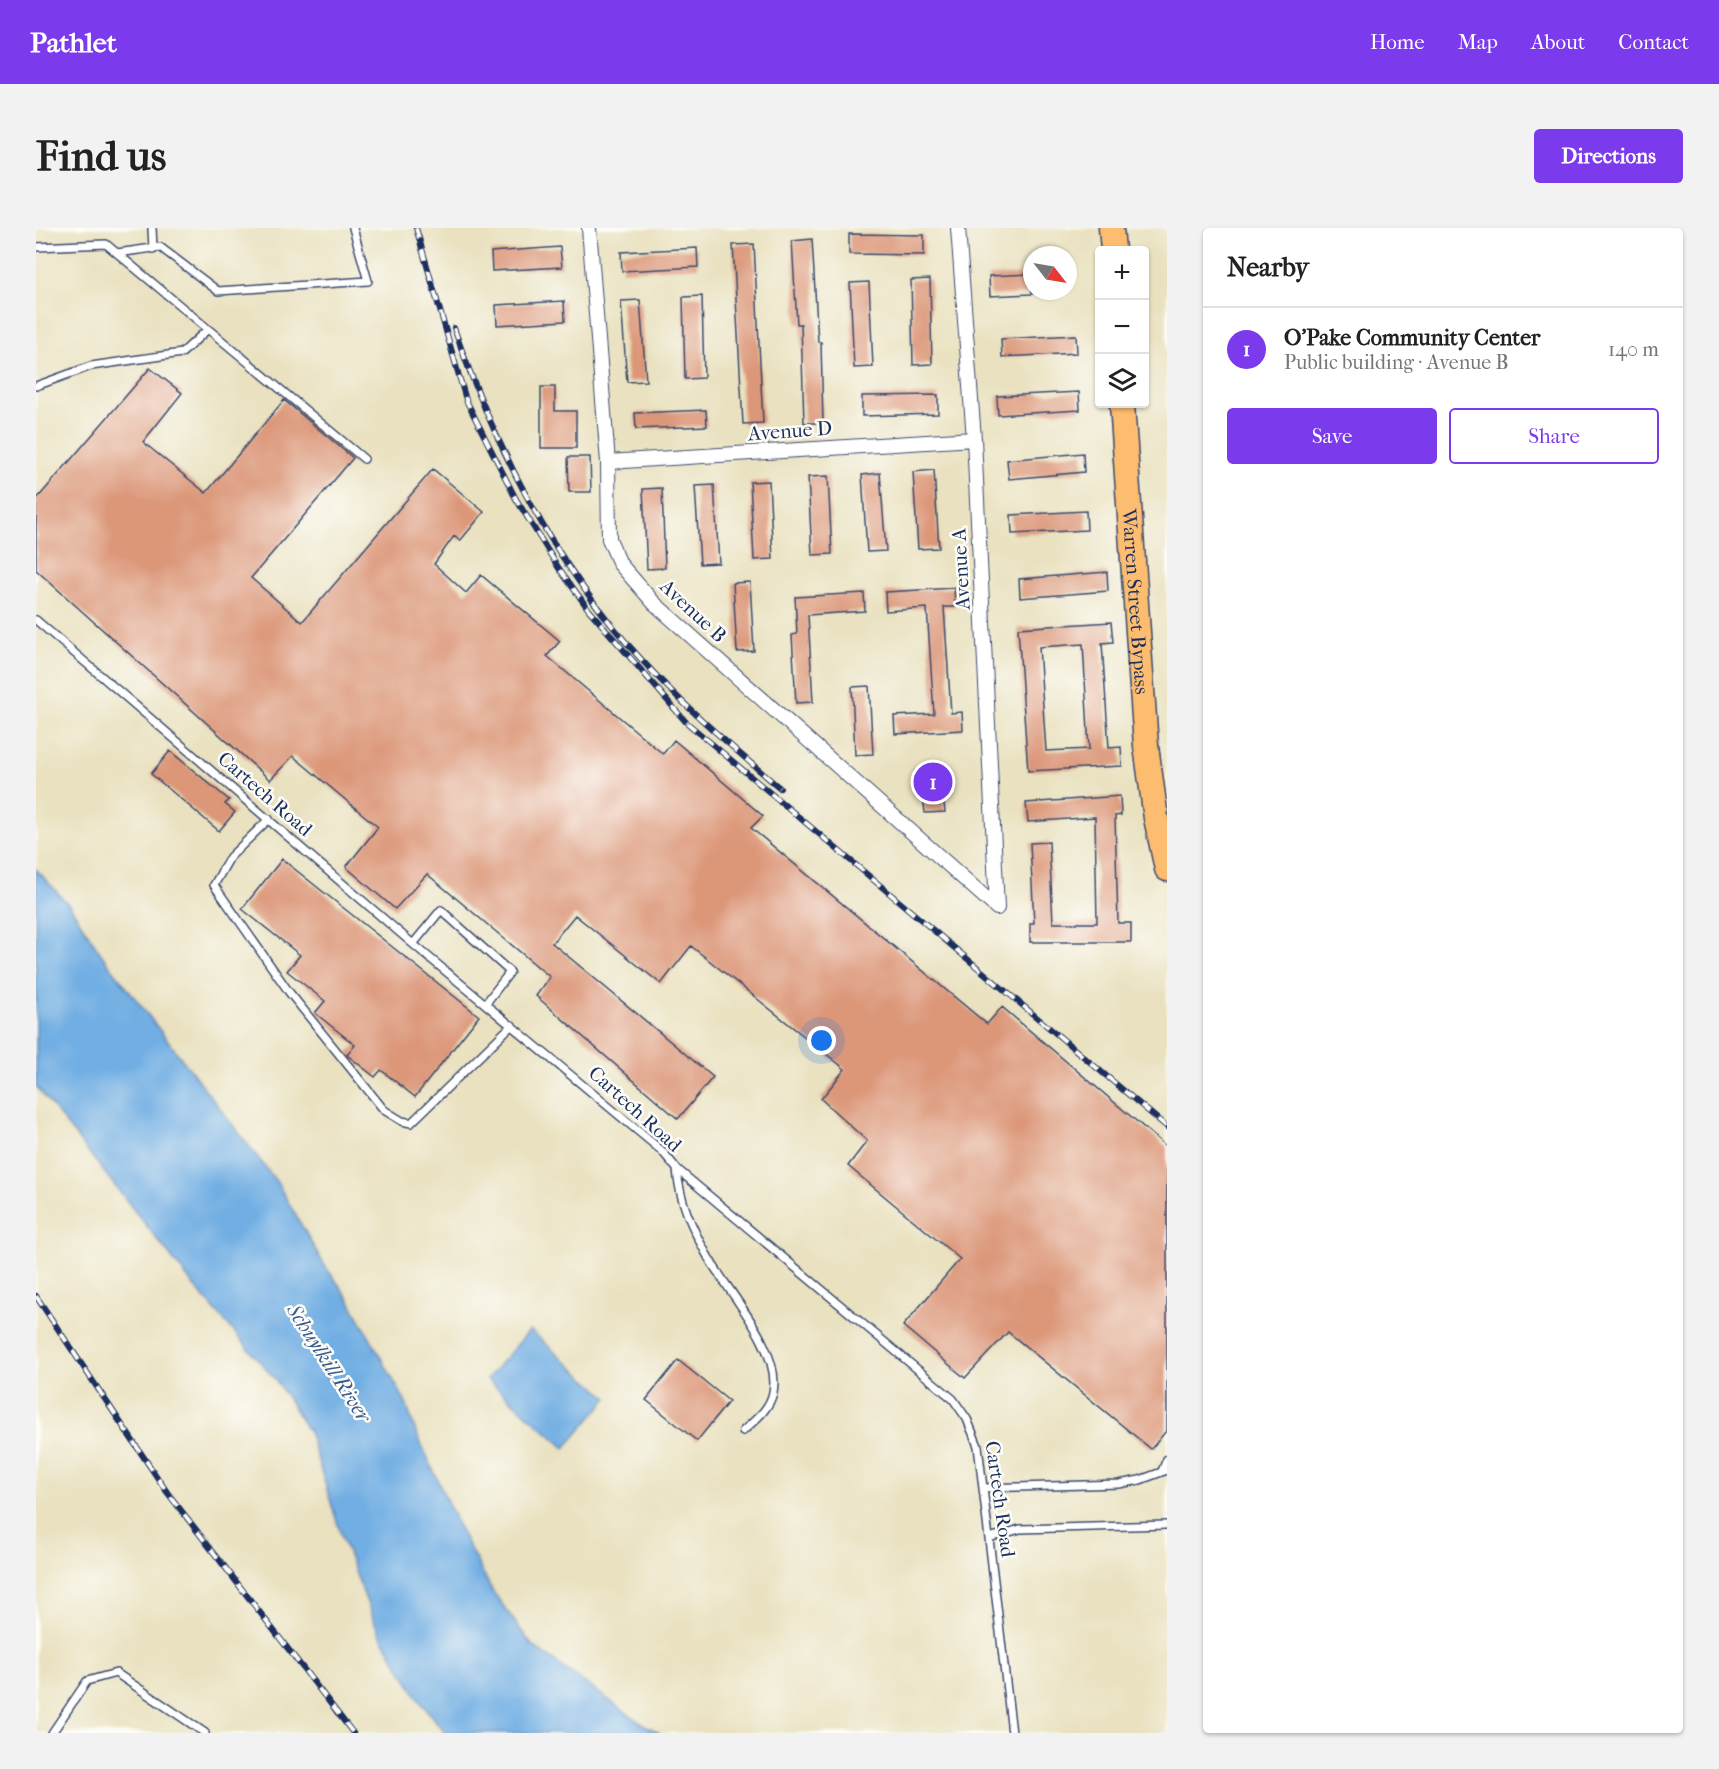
<!DOCTYPE html>
<html lang="en">
<head>
<meta charset="utf-8">
<style>
	:root { --surface:#fff; --page:#f2f2f2; --text:#222; --muted:#767676; --line:#e0e0e0; --accent:#7c3aed }
	body { margin:0; font-family:"IM FELL French Canon",serif; background:var(--page); color:var(--text) }
	.controls { position:absolute; right:18px; top:18px; display:grid; overflow:hidden; border-radius:6px; box-shadow:0 2px 4px #0004 }
	.controls button { width:54px; height:54px; display:grid; place-items:center; padding:0; border:0; border-bottom:2px solid var(--line); background:var(--surface); color:var(--text); font:30px sans-serif }
	.compass { position:absolute; left:987px; top:18px; width:54px; height:54px; border-radius:50%; background:var(--surface); box-shadow:0 2px 4px #0004; rotate:121deg }
	.you { position:absolute; left:786px; top:813px; width:21px; height:21px; margin:-15px; border:4px solid #fff; border-radius:50%; background:#1a73e8; box-shadow:0 0 0 9px #1a73e833 }
	.badge { display:grid; place-items:center; width:39px; height:39px; border-radius:50%; background:var(--accent); color:#fff; font-size:20px; font-weight:700 }
	.pin { position:absolute; translate:-50% -50%; border:3px solid #fff; box-shadow:0 2px 6px #0006 }
	.list { margin:0; padding:0; list-style:none }
	h2 { display:flex; justify-content:space-between; align-items:center; height:78px; margin:0; padding:0 24px; font-size:26px }
	h2 small { font-size:20px; font-weight:400; color:var(--muted) }
	.list li { display:grid; grid-template-columns:39px 1fr auto; gap:18px; align-items:center; box-sizing:border-box; height:84px; padding:0 24px; border-top:2px solid var(--line) }
	.list b { display:block; font-size:22px; white-space:nowrap }
	.list p { margin:0; font-size:20px; white-space:nowrap; color:var(--muted) }
	.list em { font-size:20px; font-style:normal; color:var(--muted) }
	.actions { display:flex; gap:12px; padding:18px 24px }
	.actions a { flex:1; padding:14px 0; border:2px solid var(--accent); border-radius:6px; text-align:center; font-size:21px; color:var(--accent) }
	.actions .main { background:var(--accent); color:#fff }
	.icon { flex:none; width:33px; height:33px; fill:none; stroke:currentColor; stroke-width:2; stroke-linecap:round; stroke-linejoin:round }
	.map { position:relative; flex:none; width:1131px; height:1505px; overflow:hidden; border-radius:6px }
	header { display:flex; align-items:center; gap:36px; box-sizing:border-box; height:84px; padding:0 30px; background:var(--accent); color:#fff }
	header strong { font-size:28px }
	nav { display:flex; gap:33px; margin-inline-start:auto; font-size:21px }
	.intro { display:flex; align-items:center; justify-content:space-between; box-sizing:border-box; height:144px; padding:0 36px }
	h1 { margin:0; font-size:42px }
	.button { padding:15px 27px; border-radius:6px; background:var(--accent); color:#fff; font-size:21px; font-weight:700 }
	main { display:flex; gap:36px; padding:0 36px }
	aside { flex:1; background:var(--surface); border-radius:6px; box-shadow:0 2px 4px #0004 }
	.map>svg:first-child { display:block }
	.water { fill:#71aee3; stroke:#466ea0; stroke-width:1.5 }
	.building { fill:#dc9779; fill-rule:evenodd }
	.lines { fill:none; stroke-linecap:round; stroke-linejoin:round }
	.service-casing { stroke:#3a4a6d; stroke-width:10 }
	.minor-casing { stroke:#3a4a6d; stroke-width:16 }
	.motorway-casing { stroke:#3a4a6d; stroke-width:27 }
	.service { stroke:#fff; stroke-width:7 }
	.minor { stroke:#fff; stroke-width:14 }
	.motorway { stroke:#fcbd6f; stroke-width:24 }
	.rail-casing { stroke:#1b2f5e; stroke-width:6 }
	.rail { stroke:#fdfcf7; stroke-width:4; stroke-dasharray:11; stroke-linecap:butt }
	.labels { text-anchor:middle; dominant-baseline:central; stroke-width:5; stroke-linejoin:round; paint-order:stroke }
	.street-label { font-size:20px; fill:#1b2f5e; stroke:#fdfcf7 }
	.water-label { font-size:21px; font-style:italic; fill:#395b8d; stroke:#fdfcf7 }
</style>
</head>
<body>
<header>
<strong>Pathlet</strong>
<nav><a>Home</a><a>Map</a><a>About</a><a>Contact</a></nav>
</header>
<div class="intro"><h1>Find us</h1><a class="button">Directions</a></div>
<main>
<div class="map">
<svg width="1131" height="1505" viewBox="0 0 1131 1505">
	<rect width="100%" height="100%" fill="#fdfcf7"/>
	<filter id="ink" filterUnits="userSpaceOnUse"><feTurbulence type="fractalNoise" baseFrequency=".0167" numOctaves="2"/><feDisplacementMap in="SourceGraphic" scale="12" xChannelSelector="R" yChannelSelector="G"/><feConvolveMatrix kernelMatrix="1 2 1 2 8 2 1 2 1" color-interpolation-filters="sRGB"/></filter>
	<filter id="wash" filterUnits="userSpaceOnUse"><feTurbulence type="fractalNoise" baseFrequency=".008" numOctaves="4" result="noise"/><feDisplacementMap in="SourceGraphic" scale="24" xChannelSelector="R" yChannelSelector="G"/><feGaussianBlur stdDeviation="1.35" result="paint"/><feColorMatrix in="noise" values="0 0 0 0 0 0 0 0 0 0 0 0 0 0 0 0 0 1.4 0 .05"/><feComposite in="paint" operator="in"/></filter>
	<g filter="url(#wash)">
		<rect width="100%" height="100%" fill="#e9e1bf"/>
		<!-- water -->
		<path class="water" d="M0,641L34,678L65,726L240,953L289,1038L311,1068L369,1173L380,1204L425,1304L457,1364L496,1417L605,1495L624,1505H409L384,1473L342,1403L306,1310L273,1204L254,1174L239,1151L158,1058L0,858Z
			M494,1102L572,1170L529,1220L451,1151Z"/>
		<g id="blocks">
			<!-- building -->
			<path class="building" d="M813,6L888,7V27L813,26Z
				M776,11L782,114H785L787,195H768L765,96H761L756,13Z
				M718,16L727,195L707,196L697,17Z
				M524,19L526,39L456,43L455,24Z
				M661,20L662,39L586,43L585,24Z
				M996,46V66L954,68L953,48Z
				M894,51L896,136L877,137L875,52Z
				M833,54L837,139L818,140L814,55Z
				M666,68L668,150L649,151L647,69Z
				M604,72L610,153L591,154L585,73Z
				M528,73L529,93L461,97L460,77Z
				M1040,107L1041,125L966,129L965,111Z
				M114,140L146,165L107,214L170,265L248,172L317,230L215,350L266,394L397,241L448,284L424,313L418,308L398,336L430,365L445,347L524,413L511,428L627,526L638,512L727,588L715,600L951,796L966,779L1131,919V1202L1115,1221L972,1104L929,1150L867,1098L924,1031L812,938L831,913L785,871L809,841L655,718L625,756L539,687L516,715L677,849L642,891L500,768L514,749L391,646L359,681L310,639L342,599L257,528L234,552L0,342V272Z
				M505,159H519V183H540V220H505Z
				M1043,164L1044,182L962,187L961,168Z
				M902,167V186L826,188V168Z
				M670,182L671,198L600,201L599,185Z
				M1047,225L1048,244L973,251L971,232Z
				M532,229H554L555,264H533Z
				M898,242L903,320L882,321L877,244Z
				M844,245L850,323L831,324L826,247Z
				M792,248L796,326L776,327L772,249Z
				M733,253L737,331L718,332L714,254Z
				M678,257L683,335L664,336L659,258Z
				M626,260L629,340L611,341L607,261Z
				M1050,283L1051,302L976,306L975,287Z
				M1071,344L1072,363L984,370L983,351Z
				M714,354L718,423L701,424L697,355Z
				M918,360L919,379H908L915,485L926,484L927,502L859,506L858,488L898,486L891,380L850,383L849,364Z
				M828,365L829,383L772,387L777,474L760,475L756,407L761,406L759,369Z
				M1075,394L1077,414L1066,415L1073,520L1085,519L1086,538L992,543L982,400ZM1047,416L1053,521L1010,523L1003,419Z
				M833,458L837,526L819,527L816,459Z
				M134,523L193,572L189,576L199,584L183,603L115,546Z
				M913,541L914,565L907,566L909,584L889,585L887,566H881L879,543Z
				M1084,568L1085,587L1079,588L1082,695H1095V714H994V695H998L994,615L1013,614L1017,695H1061L1059,589L992,594L990,575Z
				M246,631L443,788L379,869L345,842L339,849L311,827L319,817L279,785L289,773L251,743L264,727L206,681Z
				M642,1132L693,1173L661,1213L610,1172Z"/>
		</g>
	</g>
	<g filter="url(#ink)">
		<use href="#blocks" fill-opacity="0" stroke="#3a4a6d" stroke-width="1.5"/>
		<g class="lines">
			<defs>
				<path id="service" d="M116,0L117,21
					M0,19L70,16L172,101L146,125L55,138L0,158
					M81,25L124,19L182,63L332,53L317,0
					M172,101L328,231
					M0,392L377,716L626,923L641,941L917,1171L931,1191L942,1218L976,1505
					M233,591L194,629L178,657L253,764L348,882L366,893L375,895L476,797
					M377,716L405,682L474,744L450,775
					M641,941C643,972 656,1000 671,1027C690,1062 746,1121 737,1164C734,1181 719,1192 707,1203
					M1126,1243L1131,1231
					M947,1260L1083,1256L1104,1252L1131,1242
					M953,1310L984,1301L1131,1297
					M16,1505L51,1453L80,1445L169,1505"/>
				<path id="minor" d="M553,0L572,234L573,311L584,336L618,375L961,680
					M922,0L938,211L961,680
					M572,234L938,211"/>
				<g id="motorway">
					<path d="M1075,0L1077,22"/>
					<path id="s1" d="M1086,176L1110,518L1120,590L1131,641"/>
				</g>
			</defs>
			<!-- service casing -->
			<use href="#service" class="service-casing"/>
			<!-- minor casing -->
			<use href="#minor" class="minor-casing"/>
			<!-- motorway casing -->
			<use href="#motorway" class="motorway-casing"/>
			<!-- service -->
			<use href="#service" class="service"/>
			<!-- minor -->
			<use href="#minor" class="minor"/>
			<!-- motorway -->
			<use href="#motorway" class="motorway"/>
			<defs>
				<path id="rail" d="M380,0L430,172L480,271L522,339L553,382L650,494L1131,899
					M418,100C460,221 517,335 604,430C647,478 696,519 744,560
					M0,1068L131,1264L317,1505"/>
			</defs>
			<!-- rail casing -->
			<use href="#rail" class="rail-casing"/>
			<!-- rail -->
			<use href="#rail" class="rail"/>
		</g>
	</g>
	<g class="labels">
		<!-- street labels -->
		<g class="street-label">
			<text transform="translate(754 203) rotate(-4)">Avenue D</text>
			<text transform="translate(925 341) rotate(-93)">Avenue A</text>
			<text stroke="none"><textPath href="#s1" startOffset="198">Warren Street Bypass</textPath></text>
			<text transform="translate(657 383) rotate(43)">Avenue B</text>
			<text transform="translate(229 566) rotate(41)">Cartech Road</text>
			<text transform="translate(599 881) rotate(42)">Cartech Road</text>
			<text transform="translate(964 1271) rotate(82)">Cartech Road</text>
		</g>
		<!-- water labels -->
		<g class="water-label">
			<text transform="translate(293 1135) rotate(57)">Schuylkill River</text>
		</g>
	</g>
</svg>
<div class="controls">
<button>+</button>
<button>−</button>
<button><svg class="icon" aria-label="layers" viewBox="0 0 24 24"><path d="M12 4l9 5-9 5-9-5zM3 14l9 5 9-5"/></svg></button>
</div>
<svg class="compass" viewBox="-18 -18 36 36"><path d="M0-13l5 13h-10z" fill="#e53935"/><path d="M0 13l5-13h-10z" fill="#767676"/></svg>
<div class="you"></div>
<div class="pin badge" style="left:897px;top:554px">1</div>
</div>
<aside>
<h2>Nearby<small></small></h2>
<ul class="list">
<li><span class="badge">1</span><div><b>O’Pake Community Center</b><p>Public building · Avenue B</p></div><em>140 m</em></li>
</ul>
<div class="actions"><a class="main">Save</a><a>Share</a></div>
</aside>
</main>
</body>
</html>
